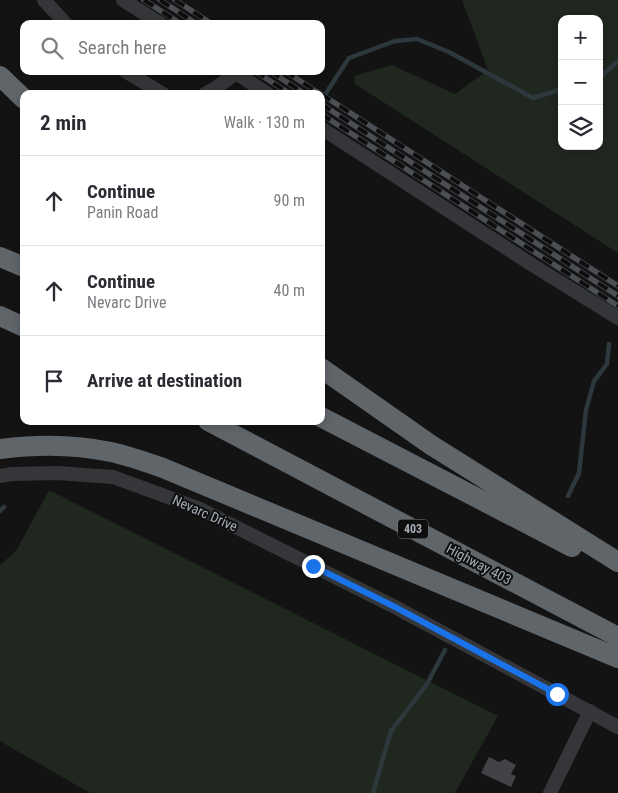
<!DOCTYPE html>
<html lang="en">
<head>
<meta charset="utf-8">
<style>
	:root { --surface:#fff; --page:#f2f2f3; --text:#2b2b33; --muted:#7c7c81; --line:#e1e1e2 }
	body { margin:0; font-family:"Roboto Condensed",sans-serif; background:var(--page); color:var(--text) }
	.controls { position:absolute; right:15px; top:15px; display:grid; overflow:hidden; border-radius:10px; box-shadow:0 2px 8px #0003 }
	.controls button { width:45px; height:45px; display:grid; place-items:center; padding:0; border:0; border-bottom:1px solid var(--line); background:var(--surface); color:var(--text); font:25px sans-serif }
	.stop { position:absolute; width:15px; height:15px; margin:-11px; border:4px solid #1a73e8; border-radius:50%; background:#fff }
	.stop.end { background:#1a73e8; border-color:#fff; box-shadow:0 1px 5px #0008 }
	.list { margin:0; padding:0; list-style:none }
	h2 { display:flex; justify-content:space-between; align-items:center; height:65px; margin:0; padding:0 20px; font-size:21px }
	h2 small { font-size:16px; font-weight:400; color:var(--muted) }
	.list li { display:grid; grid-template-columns:32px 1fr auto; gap:15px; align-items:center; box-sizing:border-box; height:90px; padding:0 20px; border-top:1px solid var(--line) }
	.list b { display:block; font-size:19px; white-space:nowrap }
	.list p { margin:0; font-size:16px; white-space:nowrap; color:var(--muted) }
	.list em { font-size:16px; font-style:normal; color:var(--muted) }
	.icon { flex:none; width:28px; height:28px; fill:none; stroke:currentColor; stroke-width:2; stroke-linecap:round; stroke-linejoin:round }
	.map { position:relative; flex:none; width:618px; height:793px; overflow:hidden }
	.search { position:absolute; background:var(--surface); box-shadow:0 2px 8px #0003; left:20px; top:20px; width:305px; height:55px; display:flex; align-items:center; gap:12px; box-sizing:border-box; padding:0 18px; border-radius:10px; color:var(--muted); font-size:19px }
	.panel { position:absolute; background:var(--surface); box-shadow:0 2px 8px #0003; left:20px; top:90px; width:305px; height:335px; border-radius:10px }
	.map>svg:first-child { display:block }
	.green { fill:#20271f; fill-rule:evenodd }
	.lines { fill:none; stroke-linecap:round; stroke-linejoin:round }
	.stream { stroke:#2d383c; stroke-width:4.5 }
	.building { fill:#424347 }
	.minor { stroke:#343639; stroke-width:14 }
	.highway { stroke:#60656a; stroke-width:20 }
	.rail-casing { stroke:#4b4e52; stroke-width:5.5 }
	.rail { stroke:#0e0e0f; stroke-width:4; stroke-dasharray:11; stroke-linecap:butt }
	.route { stroke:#1a73e8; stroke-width:6 }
	.labels { text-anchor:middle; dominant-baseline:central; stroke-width:4; stroke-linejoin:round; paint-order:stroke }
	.shield { fill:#0e0e0f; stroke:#787d82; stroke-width:1 }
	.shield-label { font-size:12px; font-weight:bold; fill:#a5acb4 }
	.street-label { font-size:14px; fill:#a5acb4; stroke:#0e0e0f }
</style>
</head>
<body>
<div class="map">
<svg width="618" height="793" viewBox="0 0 618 793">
	<rect width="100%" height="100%" fill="#131314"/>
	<!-- green -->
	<path class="green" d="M462,0H618V253L355,84L354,76L392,65L455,94L488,70ZM562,19H599V146H562Z
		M49,490L498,716L455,793H90L0,741V565L16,551Z"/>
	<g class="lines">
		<!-- stream -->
		<path class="stream" d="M599,78L618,61
			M326,93L349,58L395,41L417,39L449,52L533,98L562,89
			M568,496L579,473L586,410L594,381L607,364L609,344
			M0,511L4,507
			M373,793L391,731L427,684L445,650"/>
	</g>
	<!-- building -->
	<path class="building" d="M489,757L499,762L505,759L516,765L511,774L516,776L511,787L481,773Z"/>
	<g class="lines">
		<!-- minor -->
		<path class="minor" d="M44,0L66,24
			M123,0L161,24
			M125,71L163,94
			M205,94L217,87L236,73L268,94
			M321,128L534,266L618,318
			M0,476L12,474L57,473L113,477L198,508L395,607L618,727
			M550,793L590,711"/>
		<!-- highway -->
		<path class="highway" d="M0,76L24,99
			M0,257L24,267
			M0,316L24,327
			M321,368L431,445L618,562
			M321,417L572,547
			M208,421L618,637
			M0,449C38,444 74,444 111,452C129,456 146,462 163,468L618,658"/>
		<defs>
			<path id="rail" d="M144,0L181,24
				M160,0L197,24
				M175,0L212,24
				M255,71L290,94
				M270,71L305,94
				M285,71L320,94
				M321,94L618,286
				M321,104L618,296
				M321,114L618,306"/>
		</defs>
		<!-- rail casing -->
		<use href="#rail" class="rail-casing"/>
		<!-- rail -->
		<use href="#rail" class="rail"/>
	</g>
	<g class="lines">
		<!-- route -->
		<path class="route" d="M313,566L395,607L557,694"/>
	</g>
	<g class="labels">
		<!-- shield labels -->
		<rect class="shield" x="398" y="519.5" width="30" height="19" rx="4"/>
		<g class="shield-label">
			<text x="413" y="529">403</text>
		</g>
		<!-- street labels -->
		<g class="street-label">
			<text transform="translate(205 513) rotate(24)">Nevarc Drive</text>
			<text transform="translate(479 564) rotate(28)">Highway 403</text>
		</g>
	</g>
</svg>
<div class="controls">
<button>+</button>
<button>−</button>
<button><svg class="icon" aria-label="layers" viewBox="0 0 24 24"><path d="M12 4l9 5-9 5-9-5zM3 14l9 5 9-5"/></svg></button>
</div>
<div class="stop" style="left:557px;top:694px"></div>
<div class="stop end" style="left:313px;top:566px"></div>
<div class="search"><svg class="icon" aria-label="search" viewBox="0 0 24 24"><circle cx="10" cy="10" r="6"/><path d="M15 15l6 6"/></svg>Search here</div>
<section class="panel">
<h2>2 min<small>Walk · 130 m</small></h2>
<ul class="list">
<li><svg class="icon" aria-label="ahead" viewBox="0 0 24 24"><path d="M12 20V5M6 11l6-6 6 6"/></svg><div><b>Continue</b><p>Panin Road</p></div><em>90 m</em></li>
<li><svg class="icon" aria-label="ahead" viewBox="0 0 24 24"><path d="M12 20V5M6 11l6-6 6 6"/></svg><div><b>Continue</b><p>Nevarc Drive</p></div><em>40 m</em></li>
<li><svg class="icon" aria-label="arrive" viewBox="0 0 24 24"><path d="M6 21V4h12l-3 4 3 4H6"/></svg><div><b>Arrive at destination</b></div></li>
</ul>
</section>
</div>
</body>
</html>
